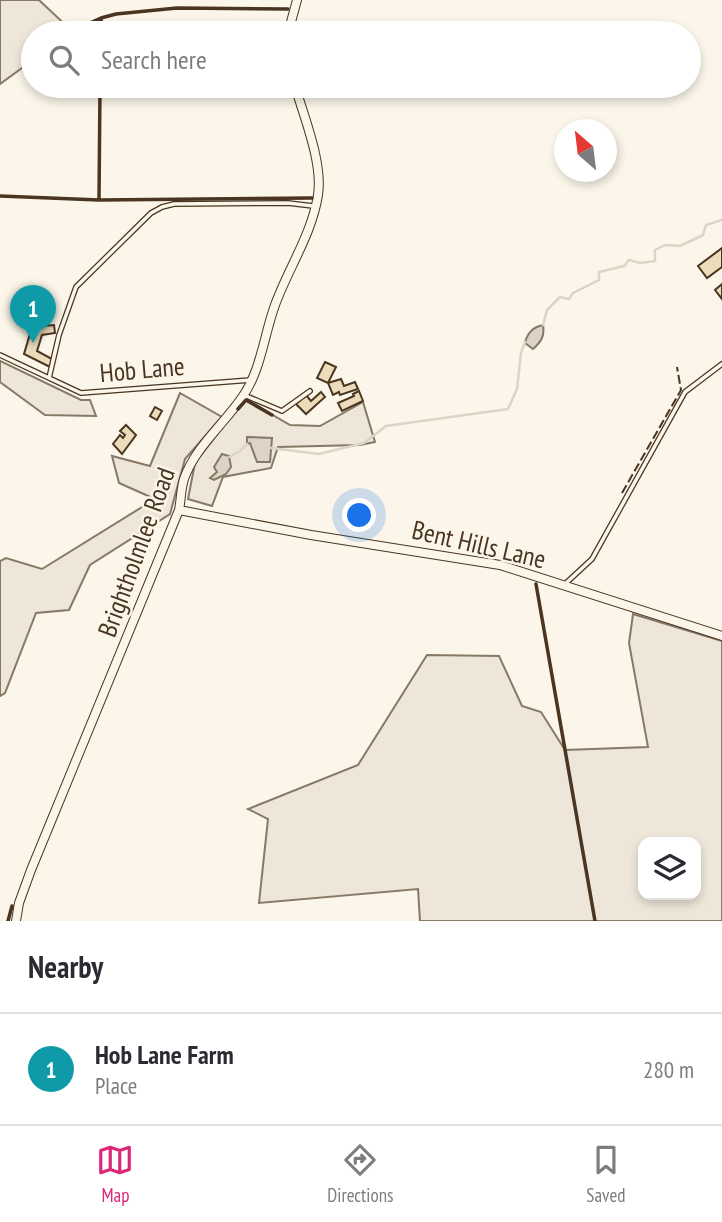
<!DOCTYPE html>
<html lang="en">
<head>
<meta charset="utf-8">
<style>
	:root { --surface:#fff; --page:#f2f2f3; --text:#2b2b33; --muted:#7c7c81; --line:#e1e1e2; --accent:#db2777 }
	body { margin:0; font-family:"PT Sans Narrow",sans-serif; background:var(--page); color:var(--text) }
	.controls { position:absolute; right:21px; bottom:21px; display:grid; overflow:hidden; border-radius:14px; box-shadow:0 4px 10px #0003 }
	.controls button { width:63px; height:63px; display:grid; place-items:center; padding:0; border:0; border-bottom:2px solid var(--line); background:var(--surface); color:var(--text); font:35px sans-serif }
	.compass { position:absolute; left:554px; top:119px; width:63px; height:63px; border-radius:50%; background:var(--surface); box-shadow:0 4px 10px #0003; rotate:332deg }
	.you { position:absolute; left:360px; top:516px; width:24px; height:24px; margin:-18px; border:5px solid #fff; border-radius:50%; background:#1a73e8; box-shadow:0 0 0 10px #1a73e833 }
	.badge { display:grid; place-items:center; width:46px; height:46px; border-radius:50%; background:var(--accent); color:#fff; font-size:23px; font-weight:700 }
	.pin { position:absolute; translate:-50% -58px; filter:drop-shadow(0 2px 4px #0008) }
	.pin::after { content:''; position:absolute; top:37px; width:24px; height:21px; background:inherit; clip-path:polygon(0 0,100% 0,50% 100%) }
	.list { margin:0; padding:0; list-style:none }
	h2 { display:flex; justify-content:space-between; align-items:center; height:91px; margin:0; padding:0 28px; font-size:30px }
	h2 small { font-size:23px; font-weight:400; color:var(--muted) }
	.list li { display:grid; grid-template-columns:46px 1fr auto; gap:21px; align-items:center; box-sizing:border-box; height:112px; padding:0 28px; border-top:2px solid var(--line) }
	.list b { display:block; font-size:26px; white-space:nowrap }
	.list p { margin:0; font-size:23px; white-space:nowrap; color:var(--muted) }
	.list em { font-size:23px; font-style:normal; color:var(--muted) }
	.icon { flex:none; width:38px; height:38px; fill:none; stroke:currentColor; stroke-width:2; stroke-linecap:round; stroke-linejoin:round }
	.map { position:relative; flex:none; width:722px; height:921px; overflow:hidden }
	.search { position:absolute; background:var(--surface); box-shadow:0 4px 10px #0003; left:21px; right:21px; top:21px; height:77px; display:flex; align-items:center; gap:18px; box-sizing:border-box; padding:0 24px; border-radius:38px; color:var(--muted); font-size:26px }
	.sheet { height:203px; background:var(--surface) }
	nav { display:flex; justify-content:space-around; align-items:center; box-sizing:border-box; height:98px; border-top:2px solid var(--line); background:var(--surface); font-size:19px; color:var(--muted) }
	nav a { display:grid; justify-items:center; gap:4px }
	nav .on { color:var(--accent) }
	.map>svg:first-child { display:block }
	.green { fill:#ede6d9; stroke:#887966; stroke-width:2; fill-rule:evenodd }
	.water { fill:#dcd4c6; stroke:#887966; stroke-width:2 }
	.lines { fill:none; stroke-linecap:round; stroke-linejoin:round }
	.stream { stroke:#dcd4c6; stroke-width:2.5 }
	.building { fill:#ecdcbc; stroke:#4a3520; stroke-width:2 }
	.lane-casing { stroke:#4a3520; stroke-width:6 }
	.street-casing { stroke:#4a3520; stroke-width:10 }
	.lane { stroke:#fbf6e9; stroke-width:3.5 }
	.street { stroke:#fbf6e9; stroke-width:8 }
	.fence { stroke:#4a3520; stroke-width:2; stroke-dasharray:9 3.5; stroke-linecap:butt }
	.wall { stroke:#4a3520; stroke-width:3.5 }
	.labels { text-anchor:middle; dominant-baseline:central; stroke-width:5; stroke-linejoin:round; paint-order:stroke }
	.street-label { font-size:26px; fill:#4a3520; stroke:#fbf6e9 }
</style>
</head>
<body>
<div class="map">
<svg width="722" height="921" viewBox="0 0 722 921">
	<rect width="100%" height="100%" fill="#fbf6e9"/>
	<!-- green -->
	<path class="green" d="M0,0H39L72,31L33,33V60L0,84Z
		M0,361L81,400H90L96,416L45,415L0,382Z
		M180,393L222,417L185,459L170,514L90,565L69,610L36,613L5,693L0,696V561L6,558L42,569L155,499L119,483L112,456L150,466Z
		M245,399L290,425L320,426L363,402L375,442L360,445L278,447L271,468L223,477L212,506L188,499L195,463Z
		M633,614L722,641V921H420L418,889L259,903L268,819L248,809L358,765L427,655L499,656L522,706L541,712L565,750L648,747L629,643ZM643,842H696V895H643Z"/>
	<!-- water -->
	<path class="water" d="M543,325C545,336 541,342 533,349L525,343C527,334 533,327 543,325Z
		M247,437L272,438L270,462H257L250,443L247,444Z
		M222,454L229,456L231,467L226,474L214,480L210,478L217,472L214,467Z"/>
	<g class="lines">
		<!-- stream -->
		<path class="stream" d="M543,325L547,310L560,297L569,299L573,293L599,280V272L624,266L629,260L640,263L655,261V250L665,245L680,246L703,235L706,225L722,220
			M271,448L319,454L364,443L386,426L508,409L517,389L521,353L525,342
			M229,457L240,451L247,444"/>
	</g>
	<!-- building -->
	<path class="building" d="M722,248V267L707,278L698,266Z
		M722,284V299L715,290Z
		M54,325L55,333L42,335L37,351L52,359L50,367L24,354L32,327Z
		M325,362L336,367L328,383L317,378Z
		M341,379L344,386L355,382L358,389L340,395L339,392L333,395L328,383Z
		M359,391L363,401L342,411L338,403L354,396L353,394Z
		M321,392L325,397L306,414L296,404L306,395L311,401Z
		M155,407L162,411L157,420L150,416Z
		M126,425L136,435L122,454L113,444L120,435L123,438L125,435L120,431Z"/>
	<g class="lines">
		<defs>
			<path id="lane" d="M0,355L81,393L251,380
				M49,378L59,335L76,287L151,213L162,207L174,204L288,203L313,206
				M244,395L282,411L310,391
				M565,584L592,559L685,392L722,364"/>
			<path id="street" d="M288,33L297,0
				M179,510L311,535L500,565L722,636
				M16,921L19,903L31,870L179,510C181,500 181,488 184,479C195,447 225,423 243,396C261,370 264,335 275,305C288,269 312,234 318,195C323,163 304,117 295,86"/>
		</defs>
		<!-- lane casing -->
		<use href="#lane" class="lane-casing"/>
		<!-- street casing -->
		<use href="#street" class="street-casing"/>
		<!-- lane -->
		<use href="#lane" class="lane"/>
		<!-- street -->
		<use href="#street" class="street"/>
		<!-- fence -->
		<path class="fence" d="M622,493L681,390L677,367"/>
		<!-- wall -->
		<path class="wall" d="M101,18V33
			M72,31L101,18L116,14L177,8L288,9
			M0,196L99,200L100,86
			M99,200L312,198
			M238,409L246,400L272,415
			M536,584L595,921
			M8,921L12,906"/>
	</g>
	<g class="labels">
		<!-- street labels -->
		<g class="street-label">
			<text transform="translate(142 369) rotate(-5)">Hob Lane</text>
			<text transform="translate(479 544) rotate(13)">Bent Hills Lane</text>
			<text transform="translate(136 552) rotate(-70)">Brightholmlee Road</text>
		</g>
	</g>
</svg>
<div class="controls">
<button><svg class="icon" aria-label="layers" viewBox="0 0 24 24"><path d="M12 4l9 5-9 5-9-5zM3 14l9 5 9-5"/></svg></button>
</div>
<svg class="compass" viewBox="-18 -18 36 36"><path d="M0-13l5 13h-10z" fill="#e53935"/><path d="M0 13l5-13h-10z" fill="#7c7c81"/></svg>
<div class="you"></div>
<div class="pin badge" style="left:33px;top:343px;background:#0f9aa8">1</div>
<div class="search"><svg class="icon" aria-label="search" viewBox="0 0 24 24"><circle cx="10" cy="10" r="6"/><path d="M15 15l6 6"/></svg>Search here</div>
</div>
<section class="sheet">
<h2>Nearby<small></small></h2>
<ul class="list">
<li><span class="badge" style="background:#0f9aa8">1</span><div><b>Hob Lane Farm</b><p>Place</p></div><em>280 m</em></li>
</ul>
</section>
<nav>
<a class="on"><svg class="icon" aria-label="map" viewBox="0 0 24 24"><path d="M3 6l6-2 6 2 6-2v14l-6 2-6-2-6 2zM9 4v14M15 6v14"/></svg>Map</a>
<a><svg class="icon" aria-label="directions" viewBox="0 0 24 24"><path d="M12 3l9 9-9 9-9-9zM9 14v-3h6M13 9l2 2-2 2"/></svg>Directions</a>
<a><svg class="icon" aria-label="saved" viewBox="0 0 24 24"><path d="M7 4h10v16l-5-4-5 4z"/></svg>Saved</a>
</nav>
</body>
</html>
